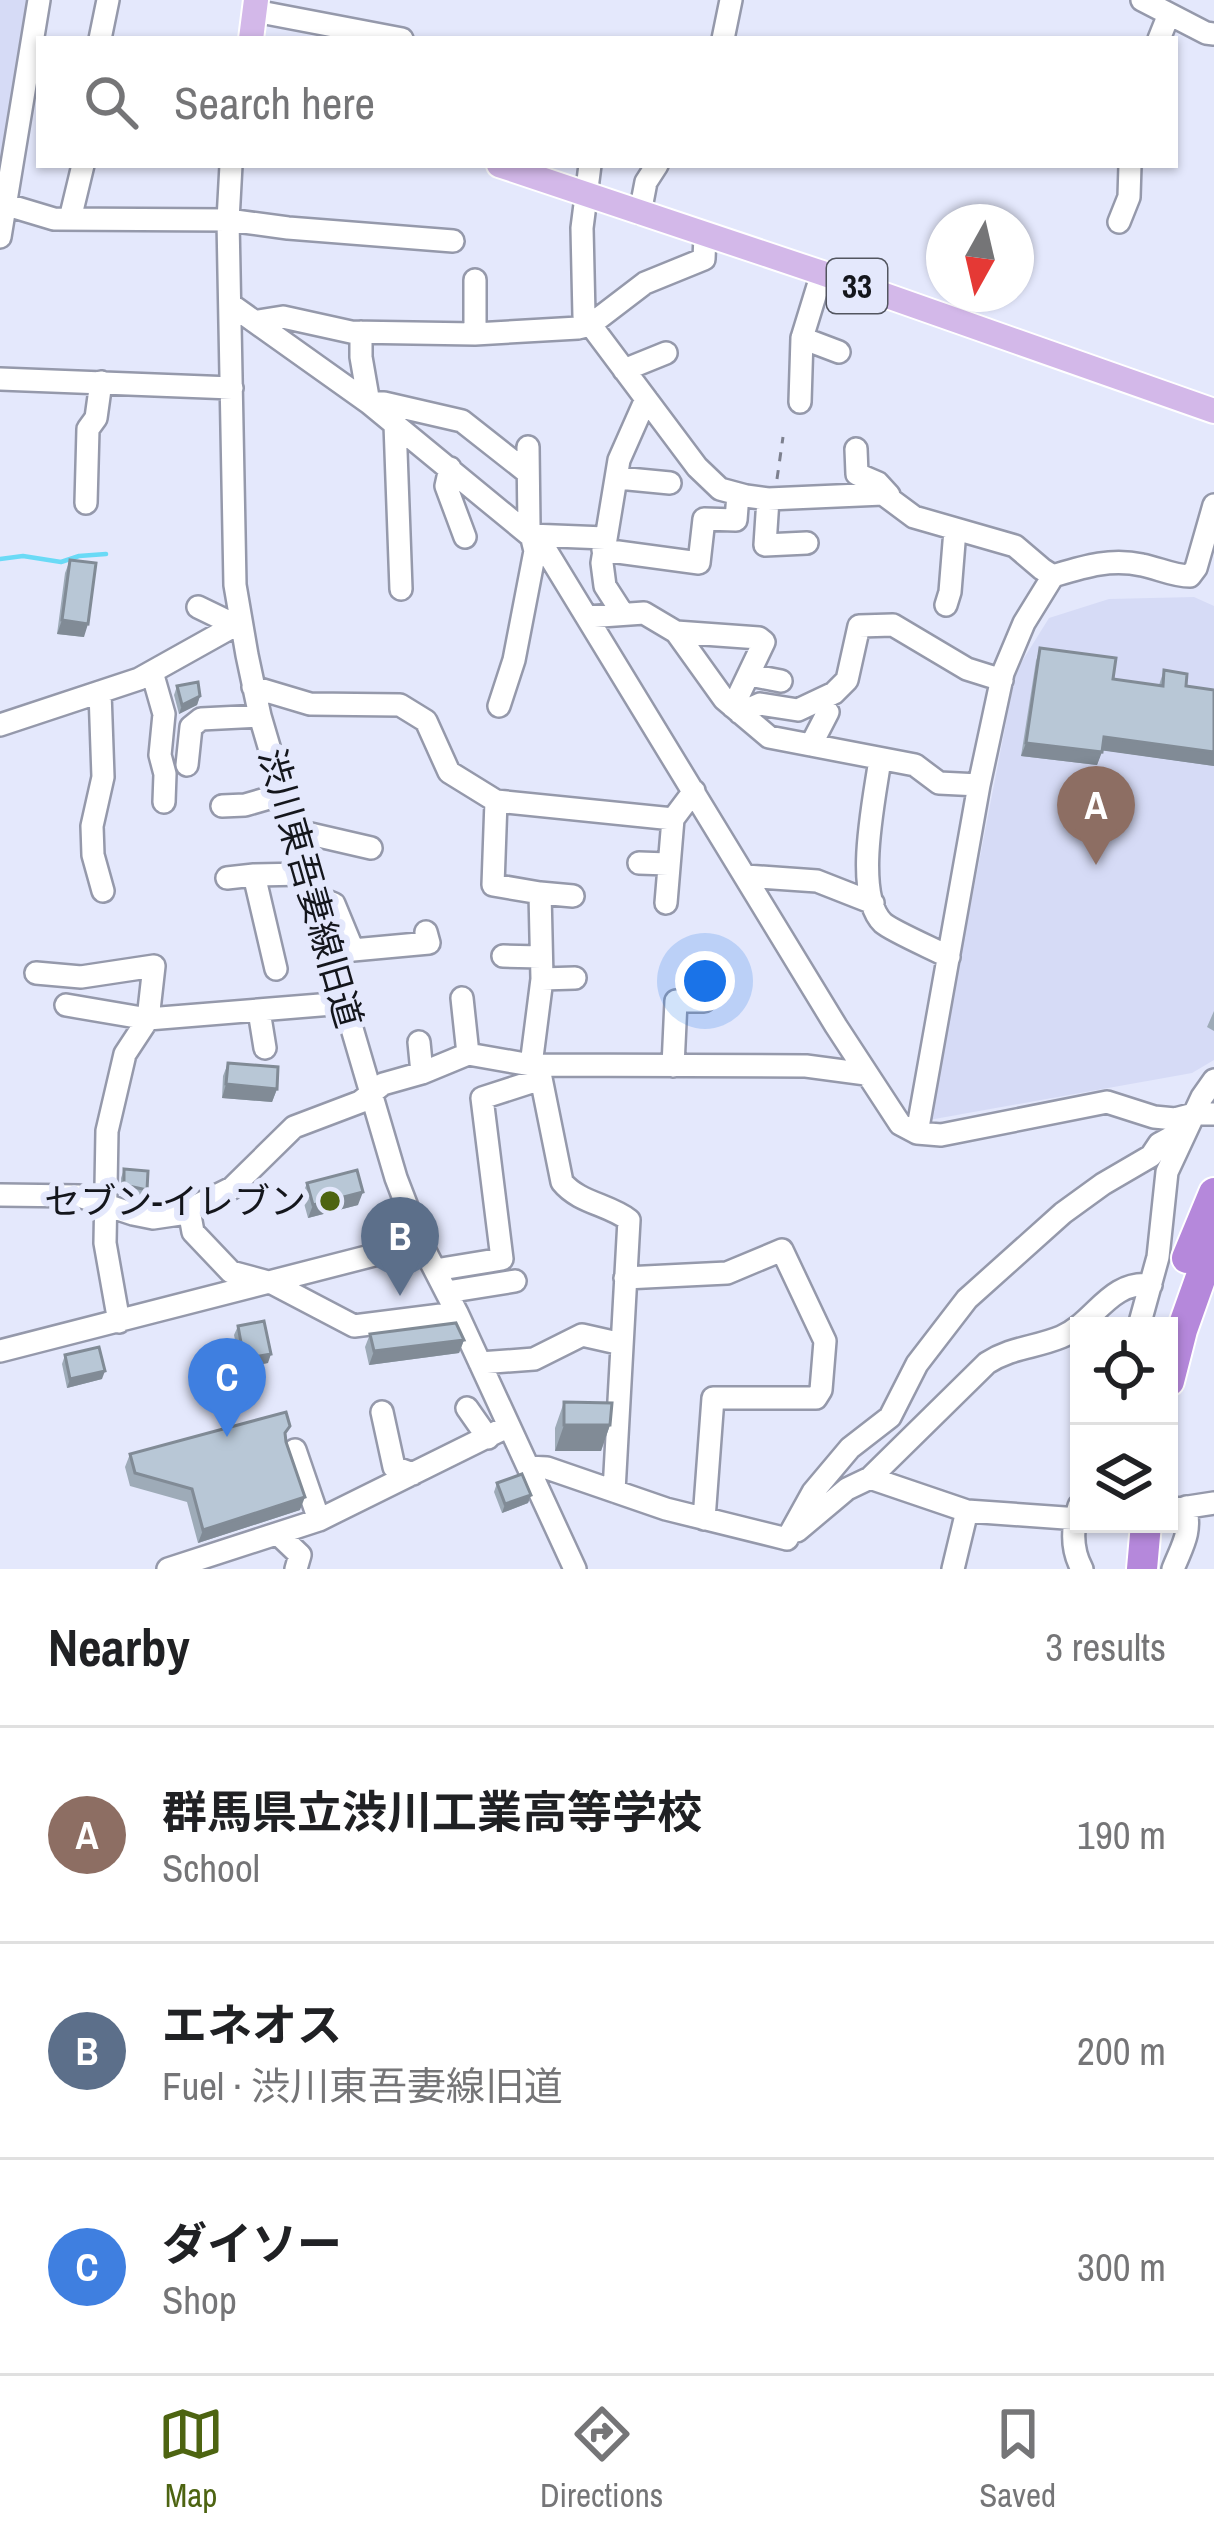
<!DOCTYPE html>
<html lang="en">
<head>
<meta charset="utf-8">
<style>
	:root { --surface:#fff; --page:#f2f2f2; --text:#202124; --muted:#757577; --line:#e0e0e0; --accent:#4d6411 }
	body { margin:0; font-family:"Archivo Narrow","Noto Sans JP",sans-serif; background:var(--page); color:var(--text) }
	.controls { position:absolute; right:36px; bottom:36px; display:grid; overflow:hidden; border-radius:0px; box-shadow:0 3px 9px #0004 }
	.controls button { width:108px; height:108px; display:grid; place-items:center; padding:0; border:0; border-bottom:3px solid var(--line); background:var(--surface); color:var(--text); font:60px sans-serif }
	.compass { position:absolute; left:926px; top:204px; width:108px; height:108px; border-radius:50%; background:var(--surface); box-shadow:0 3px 9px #0004; rotate:188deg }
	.you { position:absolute; left:705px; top:981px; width:42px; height:42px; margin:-30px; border:9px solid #fff; border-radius:50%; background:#1a73e8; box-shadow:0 0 0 18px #1a73e833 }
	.badge { display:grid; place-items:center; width:78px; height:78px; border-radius:50%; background:var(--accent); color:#fff; font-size:39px; font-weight:700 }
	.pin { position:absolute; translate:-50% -99px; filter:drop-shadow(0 3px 6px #0008) }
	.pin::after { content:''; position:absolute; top:63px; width:42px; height:36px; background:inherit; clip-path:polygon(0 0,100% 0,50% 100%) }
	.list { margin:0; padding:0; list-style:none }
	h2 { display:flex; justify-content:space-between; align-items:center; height:156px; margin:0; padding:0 48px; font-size:51px }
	h2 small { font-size:39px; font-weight:400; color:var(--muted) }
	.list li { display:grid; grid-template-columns:78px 1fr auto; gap:36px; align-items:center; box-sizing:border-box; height:216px; padding:0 48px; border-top:3px solid var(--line) }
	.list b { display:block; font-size:45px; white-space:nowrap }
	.list p { margin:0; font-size:39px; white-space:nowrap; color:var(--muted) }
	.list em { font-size:39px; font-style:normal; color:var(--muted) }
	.icon { flex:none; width:66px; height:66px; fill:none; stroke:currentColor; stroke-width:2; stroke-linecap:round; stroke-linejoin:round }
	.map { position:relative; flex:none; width:1214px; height:1569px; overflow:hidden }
	.search { position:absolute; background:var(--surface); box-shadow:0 3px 9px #0004; left:36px; right:36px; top:36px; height:132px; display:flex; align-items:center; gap:30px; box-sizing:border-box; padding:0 42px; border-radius:0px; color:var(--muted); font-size:45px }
	.sheet { height:804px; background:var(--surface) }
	nav { display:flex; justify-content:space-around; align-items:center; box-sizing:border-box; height:168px; border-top:3px solid var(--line); background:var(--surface); font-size:33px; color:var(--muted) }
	nav a { display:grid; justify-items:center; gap:6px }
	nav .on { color:var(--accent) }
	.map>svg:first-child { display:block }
	.built { fill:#d6dbf6 }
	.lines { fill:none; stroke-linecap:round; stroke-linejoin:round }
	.stream { stroke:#6adaf6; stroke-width:4.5 }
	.minor-casing { stroke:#9599ab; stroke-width:26 }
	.major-casing { stroke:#fff; stroke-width:28 }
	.highway-casing { stroke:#fff; stroke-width:34 }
	.path { stroke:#7d808e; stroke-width:3; stroke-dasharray:9 9; stroke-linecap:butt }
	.minor { stroke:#fff; stroke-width:21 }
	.major { stroke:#d3b8e9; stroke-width:24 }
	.highway { stroke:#b588db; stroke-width:30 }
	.wall { fill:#9eabb8 }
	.shaded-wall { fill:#818b96 }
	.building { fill:#b8c7d6; stroke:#818b96; stroke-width:3 }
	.poi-dot { fill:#4d6411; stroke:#e4e8fc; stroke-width:4.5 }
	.labels { text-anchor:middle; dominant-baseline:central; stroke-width:12; stroke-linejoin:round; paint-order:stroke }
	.shield { fill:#e4e8fc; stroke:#52555f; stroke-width:3 }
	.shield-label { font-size:33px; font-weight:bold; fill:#14161c }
	.street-label { font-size:36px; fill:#14161c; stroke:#e4e8fc }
	.poi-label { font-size:36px; fill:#14161c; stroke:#e4e8fc; text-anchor:end }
</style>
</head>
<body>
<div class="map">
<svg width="1214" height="1569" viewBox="0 0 1214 1569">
	<rect width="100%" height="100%" fill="#e4e8fc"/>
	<!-- built -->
	<path class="built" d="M0,0H34L0,197Z
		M1194,597L1214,606V1060L1192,1073L929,1120L1016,671L1049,618L1109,599Z"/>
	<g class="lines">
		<!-- stream -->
		<path class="stream" d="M0,559L23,556L61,562L79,556L106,554"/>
		<defs>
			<path id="minor" d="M1142,0L1206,33L1214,34
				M255,11L402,39
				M100,39L108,0
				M723,39L731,0
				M1159,39L1169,14
				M231,165L228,220L235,585L247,655L260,716L396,1178L421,1243L457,1313L575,1569
				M590,165L582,228L584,316L697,467L720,489L746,496L768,499L883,494L914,517L1015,546L1042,569L1053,576
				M4,204L54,219L228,220L288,228L453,241
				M640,213L646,182L657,165
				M70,219L83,165
				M1119,222L1129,197L1130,165
				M0,237L39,0
				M475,280V334
				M230,304L369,403L544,547L836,1026L900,1124L917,1133L941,1135L1107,1102L1154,1117L1175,1119L1194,1114H1214
				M258,321L283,317L351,332L475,334L578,328L590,325L645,283L704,259L705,236
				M361,332V357L369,403H384L462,421L528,473
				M802,338L822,273
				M624,370L666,353
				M0,379L232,388
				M800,402L802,338L839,352
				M395,424L401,589
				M856,449L857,474L878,483L889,495
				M450,468L446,486L465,537
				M618,478L670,483
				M768,499L765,545L807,543
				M86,503L88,429L96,418L101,382
				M530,535L605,538
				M603,550L699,563L704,519L736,520L738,494
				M946,605L950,592L955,530
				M198,607L229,622H241
				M623,614L605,586L602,563L619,460L646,399
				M587,617L644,613L676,632L724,699L769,737L915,765L939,783L979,785
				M676,632L759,638L764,642L733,707
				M152,672L164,714L160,755L165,774L164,802
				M750,675L781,681
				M253,687L310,704L400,705L426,721L449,772L496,801L673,819
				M100,692L103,777L92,826L93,855L103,891
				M499,706L514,660L535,551L529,526L528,447
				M740,713L760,704L798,710L834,693L847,680L859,626L893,625L967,669L1002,680
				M0,725L139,679L241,622
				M811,745L828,712
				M880,759C875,797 853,894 883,923C892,931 936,950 949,957
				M187,765L191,727L201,719L260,716
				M496,801L493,885L540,893L542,979L531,1065L540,1073L562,1182C579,1203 608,1204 629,1220L614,1491
				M222,806L245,805L283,794
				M293,830L371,848
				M639,863L668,864
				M254,875L305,874
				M746,876L817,881L873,903
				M227,878L254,875L276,969
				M540,893L573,896
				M312,895L334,904L353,950L429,943L426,932
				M666,903L673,819L694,791
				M503,956L541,957
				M36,973L81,977L154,966L148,1019L125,1054L107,1131L105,1243L119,1322
				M542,979L575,978
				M462,998L468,1054
				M66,1005L148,1019L345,1003
				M259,1011L265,1048
				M419,1042L422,1073
				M673,1066L676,1001H704L710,977
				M917,1133L979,785L1003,673L1024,623L1053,576C1083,567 1110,558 1142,565C1158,568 1173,576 1190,576L1196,568L1214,505
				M0,1195L79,1196L133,1214L153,1218L180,1214L232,1188L294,1127L360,1102L383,1084L422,1073L468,1054L531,1065L806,1066L866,1074
				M189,1210L193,1232L231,1272L272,1283L354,1326L457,1313
				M435,1270L502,1259L482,1098L541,1079
				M625,1278L727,1273L782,1250L825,1341L821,1390L816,1398H713L704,1519
				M447,1292L515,1281
				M1139,1326L1158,1257L1167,1172L1202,1097L1214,1080
				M0,1351L421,1243
				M480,1363L534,1359L582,1335L622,1344
				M467,1408L488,1438
				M382,1412L394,1467L413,1474
				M295,1450L319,1520
				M528,1467L547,1468L666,1509L787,1539
				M870,1478L967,1511L1079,1519
				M1079,1506C1072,1527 1071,1549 1082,1569
				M1169,1510L1214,1503
				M797,1531L847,1489L870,1478L987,1363C1012,1347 1034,1348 1061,1337C1095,1323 1109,1280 1151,1285
				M278,1534L300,1555L296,1569
				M787,1539L813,1492L850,1448L890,1417L917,1364L967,1299L1063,1213L1103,1184L1151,1156L1159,1144L1170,1138L1181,1141
				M168,1569L319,1520L509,1426
				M953,1569L967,1511
				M1173,1569C1183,1544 1191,1534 1186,1507"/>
			<path id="major" d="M251,39L256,0
				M499,165L822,273L1214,411"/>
			<path id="highway" d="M1187,1258L1214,1193
				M1169,1381L1182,1330L1214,1240
				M1142,1569L1146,1524"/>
		</defs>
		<!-- minor casing -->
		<use href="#minor" class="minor-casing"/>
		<!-- major casing -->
		<use href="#major" class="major-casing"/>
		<!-- highway casing -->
		<use href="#highway" class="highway-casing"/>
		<!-- path -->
		<path class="path" d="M777,479L783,437"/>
		<!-- minor -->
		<use href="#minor" class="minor"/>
		<!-- major -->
		<use href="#major" class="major"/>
		<!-- highway -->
		<use href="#highway" class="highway"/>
	</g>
	<!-- wall -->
	<path class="wall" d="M70,560L84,637L57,634L65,573Z
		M1040,648L1113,679L1159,685L1164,670L1186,686L1214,766L1102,750L1097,765L1021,756L1036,661Z
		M177,686L200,696L197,705L179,714L174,695Z
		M1214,1011V1031L1207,1027Z
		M228,1063L277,1089L272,1102L222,1098L223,1076Z
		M124,1169L147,1190L143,1199L121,1194V1178Z
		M307,1183L358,1205L308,1218L302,1196Z
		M238,1326L268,1363L241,1368L234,1335Z
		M370,1334L464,1340L459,1353L369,1365L365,1347Z
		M65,1355L102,1379L67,1388L62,1364Z
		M564,1402L610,1425L601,1451H555V1428Z
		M286,1437L300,1510L198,1543L187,1502L130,1486L125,1467L130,1454Z
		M497,1483L531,1495L528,1503L502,1513L494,1492Z"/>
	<!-- shaded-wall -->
	<path class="shaded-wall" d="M62,620L88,624L84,637L57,634Z
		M200,696L197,705L179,714L182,705Z
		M1104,737L1214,752V766L1099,750Z
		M1026,743L1102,752L1097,765L1021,756Z
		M226,1084L277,1089L272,1102L222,1098Z
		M363,1192L358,1205L308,1218L313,1205Z
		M464,1340L459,1353L369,1365L374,1351Z
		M271,1354L268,1363L241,1368L244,1359Z
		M105,1371L102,1379L67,1388L70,1379Z
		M564,1425H610L601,1451H555Z
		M531,1495L528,1503L502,1513L505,1504Z
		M305,1497L300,1510L198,1543L203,1530Z"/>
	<!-- building -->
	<path class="building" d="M70,560L96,563L88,624L62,620Z
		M1040,648L1116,658L1113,679L1163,686L1164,670L1187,674L1186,686L1214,690V752L1104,737L1102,752L1026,743Z
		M198,682L200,696L182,705L177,686Z
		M228,1063L278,1067L277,1089L226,1084Z
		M124,1169L148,1171L147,1190L124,1185Z
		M357,1170L363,1192L313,1205L307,1183Z
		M264,1321L271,1354L244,1359L238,1326Z
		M456,1323L464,1340L374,1351L370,1334Z
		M99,1347L105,1371L70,1379L65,1355Z
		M564,1402L612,1403L610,1425H564Z
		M286,1412L290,1426L285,1433L286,1442L305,1497L203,1530L192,1489L135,1473L130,1454Z
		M522,1474L531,1495L505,1504L497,1483Z"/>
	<!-- markers -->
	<circle class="poi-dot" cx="330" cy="1201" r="12"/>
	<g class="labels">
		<!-- shield labels -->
		<rect class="shield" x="827" y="259" width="60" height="54" rx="9"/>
		<g class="shield-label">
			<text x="857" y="286">33</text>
		</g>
		<!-- street labels -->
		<g class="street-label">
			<text transform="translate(311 888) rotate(74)">渋川東吾妻線旧道</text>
		</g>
		<!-- poi labels -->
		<g class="poi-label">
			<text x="306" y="1201">セブン-イレブン</text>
		</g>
	</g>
</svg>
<div class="controls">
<button><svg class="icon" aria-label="locate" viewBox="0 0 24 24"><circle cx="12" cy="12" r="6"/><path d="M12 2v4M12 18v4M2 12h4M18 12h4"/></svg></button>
<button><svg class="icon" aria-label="layers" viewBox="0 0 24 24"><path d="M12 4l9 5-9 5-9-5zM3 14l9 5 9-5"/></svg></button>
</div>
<svg class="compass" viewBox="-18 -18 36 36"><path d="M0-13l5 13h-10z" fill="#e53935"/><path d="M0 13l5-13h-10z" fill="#757577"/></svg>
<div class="you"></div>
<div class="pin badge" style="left:1096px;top:865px;background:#8d6e63">A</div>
<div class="pin badge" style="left:400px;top:1296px;background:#5c6f8a">B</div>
<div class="pin badge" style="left:227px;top:1437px;background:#3f7fe0">C</div>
<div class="search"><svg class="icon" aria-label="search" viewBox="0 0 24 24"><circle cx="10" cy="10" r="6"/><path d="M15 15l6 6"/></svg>Search here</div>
</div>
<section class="sheet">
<h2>Nearby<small>3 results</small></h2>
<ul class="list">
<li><span class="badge" style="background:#8d6e63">A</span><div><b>群馬県立渋川工業高等学校</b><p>School</p></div><em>190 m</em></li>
<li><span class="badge" style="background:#5c6f8a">B</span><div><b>エネオス</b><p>Fuel · 渋川東吾妻線旧道</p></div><em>200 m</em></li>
<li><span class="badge" style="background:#3f7fe0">C</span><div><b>ダイソー</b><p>Shop</p></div><em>300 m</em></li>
</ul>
</section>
<nav>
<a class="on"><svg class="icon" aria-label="map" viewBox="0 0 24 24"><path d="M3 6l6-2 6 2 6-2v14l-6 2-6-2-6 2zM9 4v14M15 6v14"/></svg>Map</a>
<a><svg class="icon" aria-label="directions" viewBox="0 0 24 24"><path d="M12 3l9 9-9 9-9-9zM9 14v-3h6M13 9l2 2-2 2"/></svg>Directions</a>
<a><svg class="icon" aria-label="saved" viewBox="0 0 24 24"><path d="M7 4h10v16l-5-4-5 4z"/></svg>Saved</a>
</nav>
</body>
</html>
